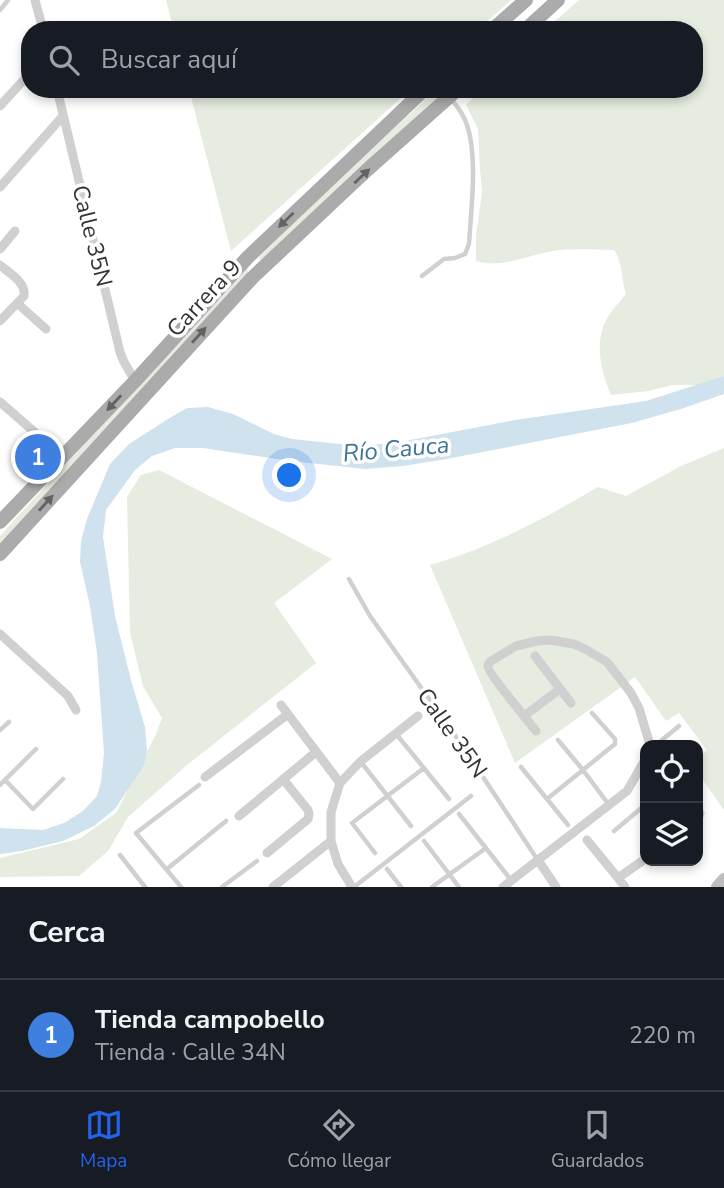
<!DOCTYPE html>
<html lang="es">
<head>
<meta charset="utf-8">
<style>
	:root { --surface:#171b24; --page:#20242c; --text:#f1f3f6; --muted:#9ea1a6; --line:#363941; --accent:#2563eb }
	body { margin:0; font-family:"Nunito Sans",sans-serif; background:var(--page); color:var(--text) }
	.controls { position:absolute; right:21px; bottom:21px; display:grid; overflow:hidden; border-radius:14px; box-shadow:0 4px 10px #0003 }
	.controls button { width:63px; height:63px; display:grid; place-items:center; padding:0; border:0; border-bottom:2px solid var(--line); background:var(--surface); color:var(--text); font:35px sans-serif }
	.you { position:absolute; left:290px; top:476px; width:24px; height:24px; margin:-18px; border:5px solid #fff; border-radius:50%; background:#1a73e8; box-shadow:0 0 0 10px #1a73e833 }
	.badge { display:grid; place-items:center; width:46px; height:46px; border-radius:50%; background:var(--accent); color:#fff; font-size:23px; font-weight:700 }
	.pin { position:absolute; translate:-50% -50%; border:4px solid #fff; box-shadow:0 2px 7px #0006 }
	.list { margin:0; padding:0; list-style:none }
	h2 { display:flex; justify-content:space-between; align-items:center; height:91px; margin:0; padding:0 28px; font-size:30px }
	h2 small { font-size:23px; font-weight:400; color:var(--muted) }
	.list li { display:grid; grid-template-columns:46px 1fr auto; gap:21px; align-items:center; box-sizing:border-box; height:112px; padding:0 28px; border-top:2px solid var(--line) }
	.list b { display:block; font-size:26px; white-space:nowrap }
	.list p { margin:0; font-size:23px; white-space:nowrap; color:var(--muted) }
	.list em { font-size:23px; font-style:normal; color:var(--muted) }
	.icon { flex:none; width:38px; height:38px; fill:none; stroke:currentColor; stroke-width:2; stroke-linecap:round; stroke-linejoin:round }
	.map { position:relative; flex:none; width:724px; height:887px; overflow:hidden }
	.search { position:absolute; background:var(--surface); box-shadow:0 4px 10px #0003; left:21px; right:21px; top:21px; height:77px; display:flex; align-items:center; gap:18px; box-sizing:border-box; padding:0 24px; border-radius:28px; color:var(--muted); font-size:26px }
	.sheet { height:203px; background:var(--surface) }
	nav { display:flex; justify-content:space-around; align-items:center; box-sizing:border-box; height:98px; border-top:2px solid var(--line); background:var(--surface); font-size:19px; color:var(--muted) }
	nav a { display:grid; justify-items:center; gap:4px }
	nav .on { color:var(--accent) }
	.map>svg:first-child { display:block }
	.green { fill:#e6ecdf }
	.water { fill:#cfe2ee }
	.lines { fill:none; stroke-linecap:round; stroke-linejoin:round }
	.lane { stroke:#d0d0d0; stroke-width:4.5 }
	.street { stroke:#d0d0d0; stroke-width:9 }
	.secondary { stroke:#bdbdbd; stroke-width:12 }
	.primary { stroke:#ababab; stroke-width:14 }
	.oneway { fill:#636363 }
	.labels { text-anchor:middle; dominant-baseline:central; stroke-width:7; stroke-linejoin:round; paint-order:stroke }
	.street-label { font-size:23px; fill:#333; stroke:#fff }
	.water-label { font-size:24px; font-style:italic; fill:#3f7597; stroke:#fff }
</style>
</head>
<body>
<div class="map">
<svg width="724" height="887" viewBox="0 0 724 887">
	<rect width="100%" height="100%" fill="#fff"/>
	<!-- green -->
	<path class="green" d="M166,0H511L477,30H174Z
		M579,0H724V376L698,385H672L649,391L611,395C603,376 596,352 602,331C605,317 617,305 626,294C621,278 623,263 614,250C594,250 573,248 553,251C527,255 502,269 476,261V236L482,192L480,169L478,129L466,105L482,89H694V30H545Z
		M189,89H411L231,251Z
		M436,90L442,98L261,263L259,257L331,186Z
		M247,265L248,273L0,546V536Z
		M724,448V810L698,773V758L707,750L679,713L666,721L635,677L515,763L430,565C489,548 546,518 598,487L626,496L681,466Z
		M159,470L332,559L274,603L316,663L187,765L128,817L108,851L79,876L0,877V858L79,839L116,813L156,734L162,718L143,686L130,633L127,497L141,475Z"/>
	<!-- water -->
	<path class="water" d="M724,376V394L684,408L632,423L441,460L403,466L366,469L290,461L203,448H175L152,456L135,470L106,510L103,537L115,616L131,680L145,727L147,750L144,765L115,809L94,826L63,841L22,851L0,854V828L43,830L64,823L83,811L97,796L101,782L104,753L97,653L90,606L80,562L81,541L87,519L110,464L129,444L168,419L187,408L208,407L233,414L274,434L292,439L360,446L400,442L515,420L646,401Z"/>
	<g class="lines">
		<!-- lane -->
		<path class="lane" d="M0,10L8,0
			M422,276L444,259L455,258L465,254L469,244C471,210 478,157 467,125C463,112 452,100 443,89
			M349,579L370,616L462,745L537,859
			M0,730L9,722
			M397,735L449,799
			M558,740L583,770L609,805
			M656,745L679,726
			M361,762L411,826
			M521,767L568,825
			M5,780L33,809L63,779
			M0,785L36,749
			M547,799L615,744V739L592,713
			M459,814L511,880
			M614,831L645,805
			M424,841L459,887
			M375,853L352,823L424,768
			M120,855L145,887
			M167,869L226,821
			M387,869L401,887
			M181,887L136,833L199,785
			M222,887L257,861
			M354,887L471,796
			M432,887L486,848"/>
		<!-- street -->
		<path class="street" d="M35,0L43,30
			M57,89L120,352L124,362L135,381
			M0,106L30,73
			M0,187L63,116
			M0,249L15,231
			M0,265C9,273 26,282 24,296L0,321
			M17,303L46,329
			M0,402L63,457
			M0,634L68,696L76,710
			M535,656L571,703
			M281,705L340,783
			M524,716L560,689
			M536,731C529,722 487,672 488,666C488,664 490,662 491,661L516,646L537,641L550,640L574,644L585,649L607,662L631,693L639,708L650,745
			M205,777L288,714
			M698,810L700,813L698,820
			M239,816L316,752
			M587,840L618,878
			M267,853L308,819L309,814L308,810L283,779
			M538,860L556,887
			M273,887L331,841
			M352,887L338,864L331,841V812L340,783L361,761L418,716
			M503,887L627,791L645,760
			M625,887L618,878L645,859"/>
		<!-- secondary -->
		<path class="secondary" d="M717,887L724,879"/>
		<!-- primary -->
		<path class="primary" d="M492,30L526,0
			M525,30L558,0
			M0,522L135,381L248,257L425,89
			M0,554L252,278L367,170L458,89"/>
	</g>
	<!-- one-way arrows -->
	<defs><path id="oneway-solid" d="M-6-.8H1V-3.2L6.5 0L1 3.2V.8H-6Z" transform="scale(1.75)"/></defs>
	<g class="oneway">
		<use href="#oneway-solid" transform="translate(362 176) rotate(-43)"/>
		<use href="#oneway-solid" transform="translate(286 220) rotate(136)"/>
		<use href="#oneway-solid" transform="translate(199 335) rotate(-48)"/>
		<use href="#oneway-solid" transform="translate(114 403) rotate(133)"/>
		<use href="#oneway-solid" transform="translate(46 503) rotate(-48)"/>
	</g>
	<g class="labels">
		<!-- street labels -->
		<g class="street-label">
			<text transform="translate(92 236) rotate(76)">Calle 35N</text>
			<text transform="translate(204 298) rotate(-47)">Carrera 9</text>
			<text transform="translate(452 733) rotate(55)">Calle 35N</text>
		</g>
		<!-- water labels -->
		<g class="water-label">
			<text transform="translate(396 449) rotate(-5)">Río Cauca</text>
		</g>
	</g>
</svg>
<div class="controls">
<button><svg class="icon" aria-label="locate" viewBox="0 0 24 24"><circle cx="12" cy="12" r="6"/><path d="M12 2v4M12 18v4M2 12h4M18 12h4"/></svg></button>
<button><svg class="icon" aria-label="layers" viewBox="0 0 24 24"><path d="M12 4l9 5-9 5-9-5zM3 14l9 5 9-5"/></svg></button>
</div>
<div class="you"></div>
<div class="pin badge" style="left:38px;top:457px;background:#3f7fe0">1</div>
<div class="search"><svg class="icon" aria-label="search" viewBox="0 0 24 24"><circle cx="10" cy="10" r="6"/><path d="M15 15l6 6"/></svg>Buscar aquí</div>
</div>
<section class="sheet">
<h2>Cerca<small></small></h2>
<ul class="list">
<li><span class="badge" style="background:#3f7fe0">1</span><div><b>Tienda campobello</b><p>Tienda · Calle 34N</p></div><em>220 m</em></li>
</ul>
</section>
<nav>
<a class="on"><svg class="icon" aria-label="map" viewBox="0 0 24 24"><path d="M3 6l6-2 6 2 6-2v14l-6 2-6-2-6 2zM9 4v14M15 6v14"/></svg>Mapa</a>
<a><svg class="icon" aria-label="directions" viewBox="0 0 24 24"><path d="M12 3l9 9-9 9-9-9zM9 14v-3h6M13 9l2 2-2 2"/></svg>Cómo llegar</a>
<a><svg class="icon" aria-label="saved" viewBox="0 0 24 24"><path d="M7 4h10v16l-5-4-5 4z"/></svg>Guardados</a>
</nav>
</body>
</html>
